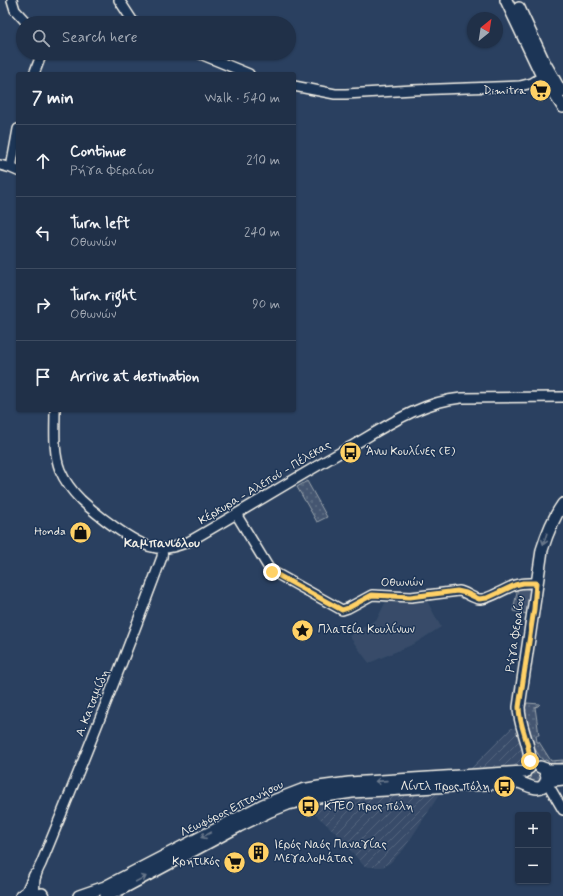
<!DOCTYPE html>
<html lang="en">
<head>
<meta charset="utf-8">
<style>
	:root { --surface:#203048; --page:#2d3c52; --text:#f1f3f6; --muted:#a2a9b4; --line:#3d4b60 }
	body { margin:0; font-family:Mynerve,sans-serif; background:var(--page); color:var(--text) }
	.controls { position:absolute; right:12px; bottom:12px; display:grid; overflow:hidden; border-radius:4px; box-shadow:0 1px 3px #0004 }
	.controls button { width:36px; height:36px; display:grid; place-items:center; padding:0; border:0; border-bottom:1px solid var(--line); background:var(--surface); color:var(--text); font:20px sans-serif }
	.compass { position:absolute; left:467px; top:12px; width:36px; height:36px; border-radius:50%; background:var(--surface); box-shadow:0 1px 3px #0004; rotate:30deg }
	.stop { position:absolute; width:12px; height:12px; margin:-9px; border:3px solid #ffd166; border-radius:50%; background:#fff }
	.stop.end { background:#ffd166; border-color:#fff; box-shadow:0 1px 4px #0008 }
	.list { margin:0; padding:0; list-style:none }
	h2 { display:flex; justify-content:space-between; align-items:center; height:52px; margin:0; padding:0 16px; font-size:17px }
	h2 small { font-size:13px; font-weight:400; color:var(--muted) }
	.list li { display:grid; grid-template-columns:26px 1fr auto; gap:12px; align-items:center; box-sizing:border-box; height:72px; padding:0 16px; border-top:1px solid var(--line) }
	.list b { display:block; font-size:15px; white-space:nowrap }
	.list p { margin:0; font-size:13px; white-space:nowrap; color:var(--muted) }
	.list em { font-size:13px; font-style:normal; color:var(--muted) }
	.icon { flex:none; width:22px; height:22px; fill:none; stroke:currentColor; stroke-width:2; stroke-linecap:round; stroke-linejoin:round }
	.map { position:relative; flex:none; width:563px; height:896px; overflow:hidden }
	.search { position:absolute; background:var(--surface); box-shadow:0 1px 3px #0004; left:16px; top:16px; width:280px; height:44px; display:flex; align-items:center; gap:10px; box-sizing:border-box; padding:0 14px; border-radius:22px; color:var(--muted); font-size:15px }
	.panel { position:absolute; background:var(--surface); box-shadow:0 1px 3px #0004; left:16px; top:72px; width:280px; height:340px; border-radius:4px }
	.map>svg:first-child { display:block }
	.built { fill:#374c69 }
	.industrial { fill:url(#industrial-furrows) }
	.grass { fill:url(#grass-dots); stroke:#9ca4ac }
	.pitch { fill:#445771; stroke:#9ca4ac }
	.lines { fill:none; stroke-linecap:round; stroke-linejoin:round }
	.secondary-casing { stroke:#f4f1e8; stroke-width:12 }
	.primary-casing { stroke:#f4f1e8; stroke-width:14 }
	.secondary { stroke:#1d3557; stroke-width:9 }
	.primary { stroke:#1d3557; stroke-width:11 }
	.oneway { stroke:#68778a }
	.route { stroke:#ffd166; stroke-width:5 }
	.labels { text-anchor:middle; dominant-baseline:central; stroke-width:3; stroke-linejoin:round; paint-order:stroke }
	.poi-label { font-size:12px; fill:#f4f1e8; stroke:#1d3557; text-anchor:end }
	.street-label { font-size:12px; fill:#f4f1e8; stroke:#1d3557 }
	.neighbourhood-label { font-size:13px; font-weight:bold; fill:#f4f1e8; stroke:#1d3557 }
</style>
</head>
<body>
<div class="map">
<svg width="563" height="896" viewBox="0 0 563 896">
	<defs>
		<pattern id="industrial-furrows" width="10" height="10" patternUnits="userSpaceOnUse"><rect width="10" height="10" fill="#374c69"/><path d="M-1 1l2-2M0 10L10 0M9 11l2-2" fill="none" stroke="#55667e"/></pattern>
		<pattern id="grass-dots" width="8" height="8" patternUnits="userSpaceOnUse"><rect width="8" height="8" fill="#445771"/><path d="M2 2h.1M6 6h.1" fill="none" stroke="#607085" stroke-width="1.8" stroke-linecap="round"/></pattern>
	</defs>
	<rect width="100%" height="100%" fill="#2a4060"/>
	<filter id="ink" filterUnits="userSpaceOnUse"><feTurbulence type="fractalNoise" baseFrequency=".025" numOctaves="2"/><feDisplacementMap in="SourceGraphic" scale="8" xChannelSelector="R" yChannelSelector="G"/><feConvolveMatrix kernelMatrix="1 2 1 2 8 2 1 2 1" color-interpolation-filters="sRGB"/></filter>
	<g filter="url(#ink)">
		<!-- built -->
		<path class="built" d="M426,599L441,627L414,644L369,663L349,636L377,619L386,601Z"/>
		<!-- industrial -->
		<path class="industrial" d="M511,728H515L526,753L525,762L523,765L520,766L470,770V769Z
			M441,792L404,849L390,863L382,867H368L363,865L335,832L308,808L338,800L397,794Z"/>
		<!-- grass -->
		<path class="grass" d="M307,481L327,517L317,522L297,487Z
			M527,703L540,704L538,706L535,707L539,735H536L537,742H539L551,761L563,760V763L548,764V761L545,760L544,761C534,755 520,714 527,703Z
			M530 777a6 6 0 1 1 12 0a6 6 0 1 1-12 0Z"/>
		<!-- pitch -->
		<path class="pitch" d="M518,587L532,590L527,614L513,611Z"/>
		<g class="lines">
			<defs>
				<path id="secondary" d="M12,0L15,10L27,23
					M119,0L134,23
					M198,53L249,74
					M34,74L42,53
					M294,86L335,94H346L413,90L520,86L532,83L548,73
					M0,165L11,168L18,171
					M11,168L18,129
					M55,410C55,430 53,452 60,470C65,482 73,492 81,500C96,514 133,543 152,547C165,551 179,546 190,541C244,510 297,477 350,447C385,427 420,402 461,398L563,397
					M236,514L270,570L342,610L348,608L372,595L411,597L459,591C466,592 473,599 480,599C487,600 506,588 515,585C522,582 529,583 537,583
					M546,782L549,786L563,810
					M35,896C34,882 34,877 41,864C83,762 124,660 162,557L163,548"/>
				<path id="primary" d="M506,0L540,72L563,107
					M519,8L544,62L561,92
					M540,767L548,770H563
					M529,768C533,747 519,729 519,707L542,550C547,534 553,518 563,504
					M546,781L563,779
					M42,894L43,896
					M21,896L27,892L35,875
					M79,896L105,887L263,805L302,790L319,787L349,783L525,772
					M106,896L125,887L239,826L270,811L288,804L319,797L352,792L518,782C527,784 541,795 546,781C548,777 546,773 544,769"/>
			</defs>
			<!-- secondary casing -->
			<use href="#secondary" class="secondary-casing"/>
			<!-- primary casing -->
			<use href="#primary" class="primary-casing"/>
			<!-- secondary -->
			<use href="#secondary" class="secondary"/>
			<!-- primary -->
			<use href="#primary" class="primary"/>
		</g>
		<!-- one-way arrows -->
		<defs><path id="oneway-shaft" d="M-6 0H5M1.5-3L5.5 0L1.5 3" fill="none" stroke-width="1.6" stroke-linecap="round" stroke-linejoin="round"/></defs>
		<g class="oneway">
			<use href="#oneway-shaft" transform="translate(545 539) rotate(108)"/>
			<use href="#oneway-shaft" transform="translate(381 781) rotate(176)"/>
			<use href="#oneway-shaft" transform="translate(206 835) rotate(152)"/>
			<use href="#oneway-shaft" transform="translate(141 879) rotate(-28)"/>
		</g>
	</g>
	<g class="lines" filter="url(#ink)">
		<!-- route -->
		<path class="route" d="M272,572L342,610L348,608L372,595L410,597L457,591L466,593L479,599L487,598L515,585L523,583H536L534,609L519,707C519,727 530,742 530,761"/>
	</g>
	<!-- icons -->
	<defs>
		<symbol id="supermarket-disc" viewBox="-11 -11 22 22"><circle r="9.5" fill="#ffd166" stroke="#1d3557"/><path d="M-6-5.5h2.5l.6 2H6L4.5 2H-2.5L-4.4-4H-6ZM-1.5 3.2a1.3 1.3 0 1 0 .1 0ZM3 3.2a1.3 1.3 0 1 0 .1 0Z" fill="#111"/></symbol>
		<symbol id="bus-disc" viewBox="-11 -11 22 22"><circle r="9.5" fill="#ffd166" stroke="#1d3557"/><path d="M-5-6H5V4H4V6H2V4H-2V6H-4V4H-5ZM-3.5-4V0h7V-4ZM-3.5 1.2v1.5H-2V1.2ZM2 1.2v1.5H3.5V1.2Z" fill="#111"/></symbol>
		<symbol id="shop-disc" viewBox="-11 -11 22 22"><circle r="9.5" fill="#ffd166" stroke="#1d3557"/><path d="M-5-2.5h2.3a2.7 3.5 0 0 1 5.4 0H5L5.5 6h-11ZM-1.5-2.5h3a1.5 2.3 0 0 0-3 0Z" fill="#111"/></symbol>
		<symbol id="sight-disc" viewBox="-11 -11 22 22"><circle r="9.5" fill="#ffd166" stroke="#1d3557"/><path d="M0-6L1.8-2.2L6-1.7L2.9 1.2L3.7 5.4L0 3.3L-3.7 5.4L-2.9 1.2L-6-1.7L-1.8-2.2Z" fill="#111"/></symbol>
		<symbol id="building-disc" viewBox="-11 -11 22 22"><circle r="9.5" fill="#ffd166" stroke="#1d3557"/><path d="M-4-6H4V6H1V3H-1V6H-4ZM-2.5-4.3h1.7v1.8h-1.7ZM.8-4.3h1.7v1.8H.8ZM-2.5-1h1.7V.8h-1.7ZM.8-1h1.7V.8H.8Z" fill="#111"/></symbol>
	</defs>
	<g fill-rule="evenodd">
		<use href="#supermarket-disc" x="528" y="78" width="25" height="25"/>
		<use href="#bus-disc" x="338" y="440" width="25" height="25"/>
		<use href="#shop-disc" x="68" y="520" width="25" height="25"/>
		<use href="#sight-disc" x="290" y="618" width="25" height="25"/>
		<use href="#bus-disc" x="492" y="774" width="25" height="25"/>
		<use href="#bus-disc" x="296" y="794" width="25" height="25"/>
		<use href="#building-disc" x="246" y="840" width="25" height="25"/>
		<use href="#supermarket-disc" x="222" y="850" width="25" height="25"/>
	</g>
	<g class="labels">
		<!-- poi labels -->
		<g class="poi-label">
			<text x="526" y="91">Dimitra</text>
			<text x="366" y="452" text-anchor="start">Άνω Κουλίνες (E)</text>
			<text x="66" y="532">Honda</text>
			<text x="318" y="630" text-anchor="start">Πλατεία Κουλίνων</text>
			<text x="490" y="787">Λίντλ προς πόλη</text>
			<text x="324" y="807" text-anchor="start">ΚΤΕΟ προς πόλη</text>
			<text x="274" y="845" text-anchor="start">Ιερός Ναός Παναγίας<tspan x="274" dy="14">Μεγαλομάτας</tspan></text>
			<text x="220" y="862">Κρητικός</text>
		</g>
		<!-- street labels -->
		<g class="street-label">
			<text transform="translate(265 483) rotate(-31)">Κέρκυρα - Αλεπού - Πέλεκας</text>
			<text transform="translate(402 583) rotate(-1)">Οθωνών</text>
			<text transform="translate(516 634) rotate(-82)">Ρήγα Φεραίου</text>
			<text transform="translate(93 703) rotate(-68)">Α. Κατσιμίδη</text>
			<text transform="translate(232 809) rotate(-26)">Λεωφόρος Επτανήσου</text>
		</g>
		<!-- neighbourhood labels -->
		<g class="neighbourhood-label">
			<text x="162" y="543">Καμπανιόλου</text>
		</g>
	</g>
</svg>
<div class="controls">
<button>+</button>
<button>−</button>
</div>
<svg class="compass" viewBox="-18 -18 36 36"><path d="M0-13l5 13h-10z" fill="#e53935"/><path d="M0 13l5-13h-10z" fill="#a2a9b4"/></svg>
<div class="stop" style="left:530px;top:761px"></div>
<div class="stop end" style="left:272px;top:572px"></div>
<div class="search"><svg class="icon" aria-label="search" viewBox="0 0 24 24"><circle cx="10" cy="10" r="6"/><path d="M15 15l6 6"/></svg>Search here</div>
<section class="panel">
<h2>7 min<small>Walk · 540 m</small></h2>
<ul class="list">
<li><svg class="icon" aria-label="ahead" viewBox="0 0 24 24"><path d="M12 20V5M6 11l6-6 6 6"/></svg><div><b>Continue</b><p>Ρήγα Φεραίου</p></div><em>210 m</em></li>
<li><svg class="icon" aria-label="left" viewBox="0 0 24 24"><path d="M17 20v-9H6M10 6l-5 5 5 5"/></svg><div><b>Turn left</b><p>Οθωνών</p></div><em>240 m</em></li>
<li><svg class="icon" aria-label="right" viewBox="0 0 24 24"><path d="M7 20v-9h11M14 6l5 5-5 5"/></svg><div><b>Turn right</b><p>Οθωνών</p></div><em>90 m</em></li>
<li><svg class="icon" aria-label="arrive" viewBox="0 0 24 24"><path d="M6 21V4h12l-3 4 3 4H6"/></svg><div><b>Arrive at destination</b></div></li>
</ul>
</section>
</div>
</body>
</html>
